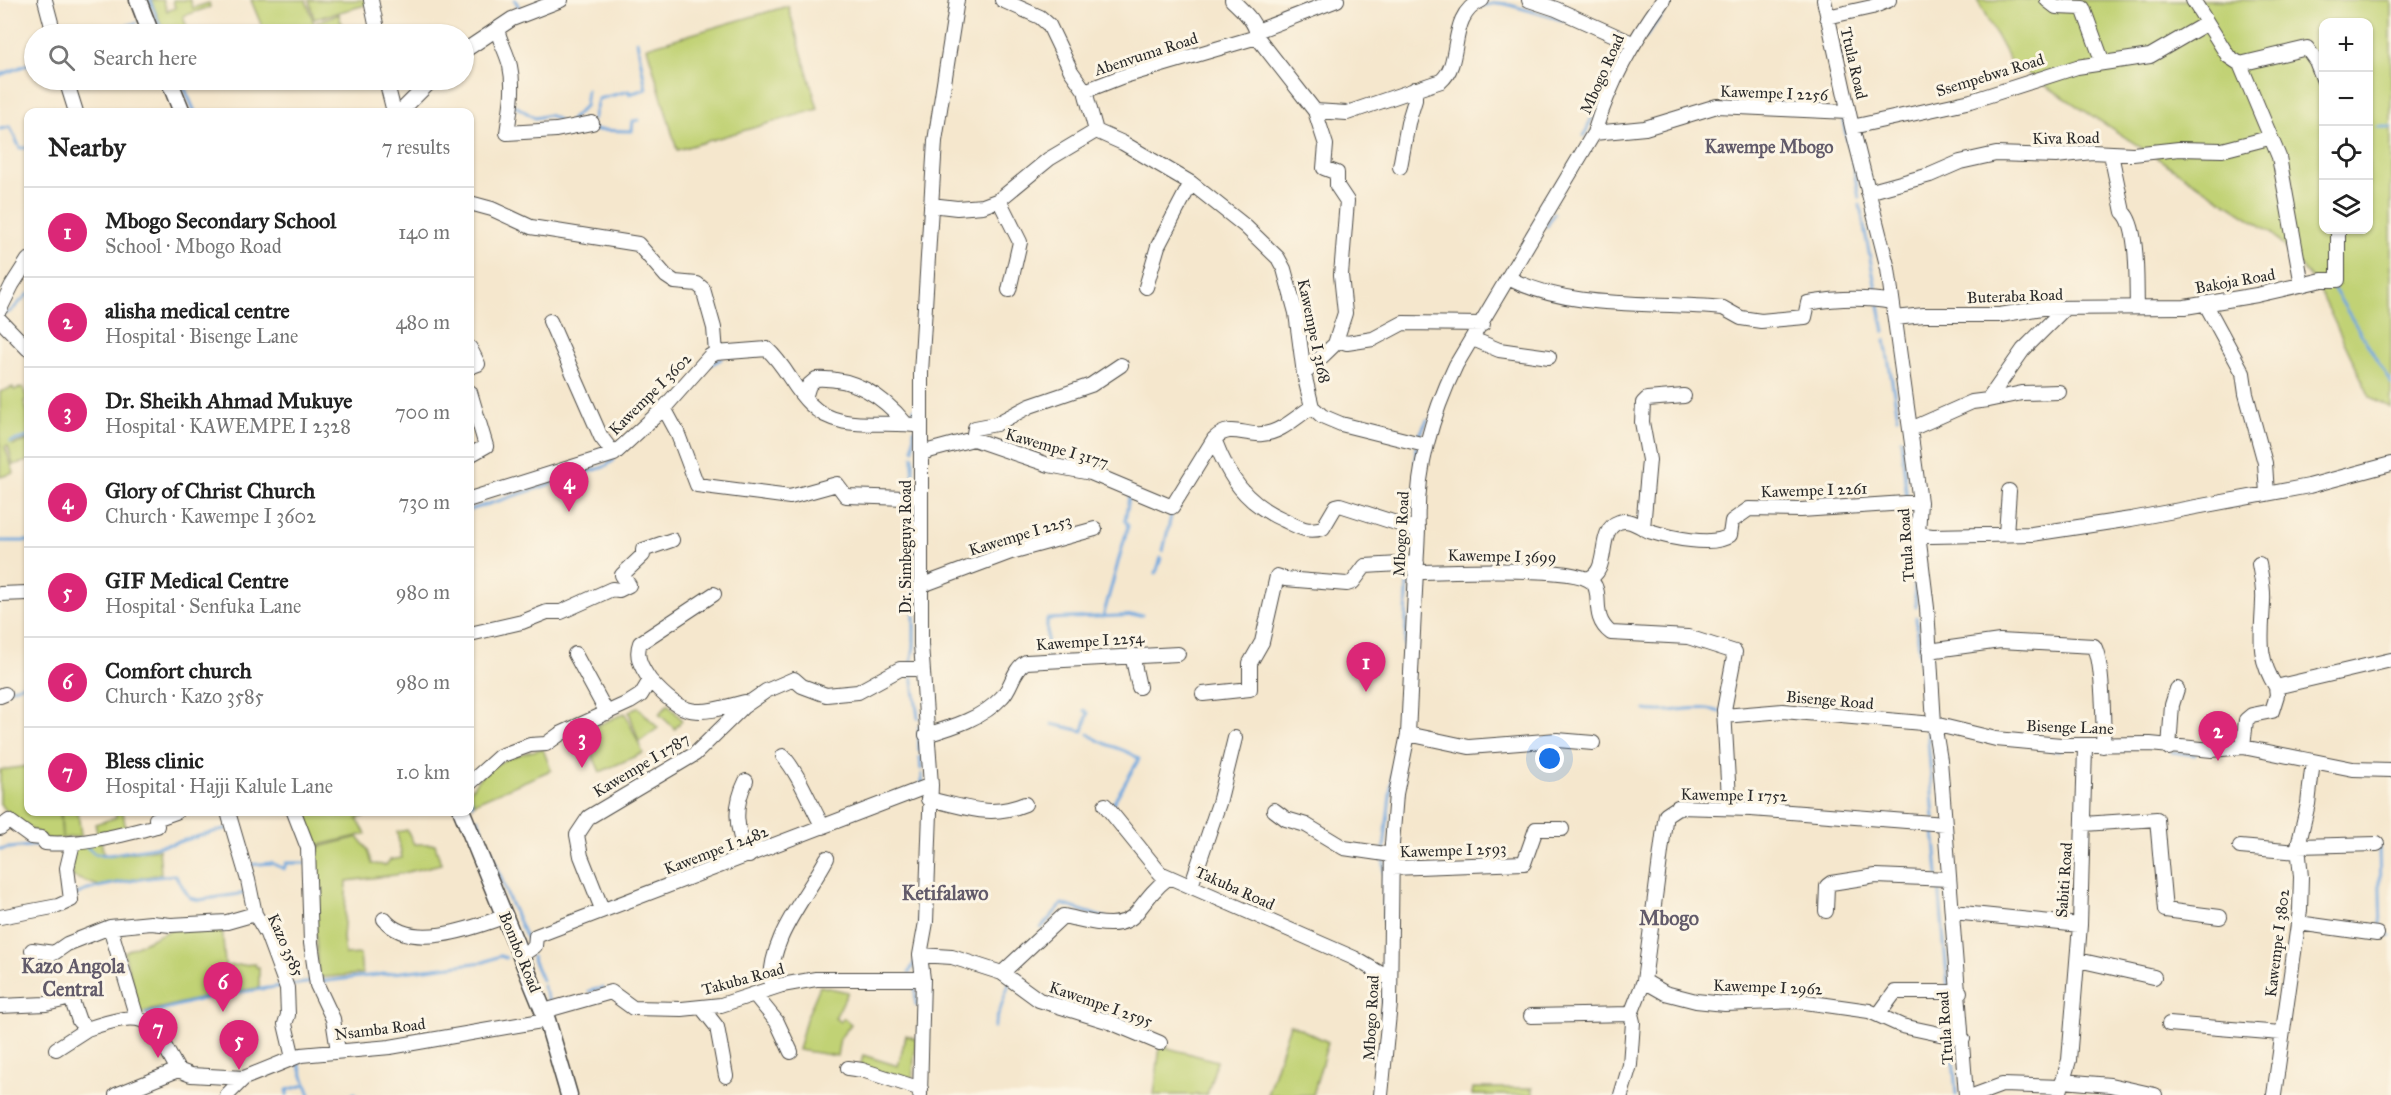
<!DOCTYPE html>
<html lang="en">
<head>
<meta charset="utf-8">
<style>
	:root { --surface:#fff; --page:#f6f6f6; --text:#222; --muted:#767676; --line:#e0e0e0; --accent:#db2777 }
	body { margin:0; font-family:"IM FELL Great Primer",serif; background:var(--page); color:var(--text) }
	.controls { position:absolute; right:18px; top:18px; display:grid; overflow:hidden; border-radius:12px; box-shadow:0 2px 4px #0004 }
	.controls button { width:54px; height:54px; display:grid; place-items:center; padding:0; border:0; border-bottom:2px solid var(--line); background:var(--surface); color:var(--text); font:30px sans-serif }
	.you { position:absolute; left:1550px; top:759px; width:21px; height:21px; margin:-15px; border:4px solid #fff; border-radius:50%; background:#1a73e8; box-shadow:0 0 0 9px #1a73e833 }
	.badge { display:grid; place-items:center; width:39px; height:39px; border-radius:50%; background:var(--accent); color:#fff; font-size:20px; font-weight:700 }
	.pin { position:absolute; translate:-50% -50px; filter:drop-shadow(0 2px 3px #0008) }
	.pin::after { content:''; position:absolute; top:32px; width:21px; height:18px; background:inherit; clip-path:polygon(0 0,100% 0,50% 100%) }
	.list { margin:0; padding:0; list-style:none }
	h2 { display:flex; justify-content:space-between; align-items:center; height:78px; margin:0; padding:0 24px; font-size:26px }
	h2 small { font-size:20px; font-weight:400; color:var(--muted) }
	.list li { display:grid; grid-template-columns:39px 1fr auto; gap:18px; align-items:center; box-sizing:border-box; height:90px; padding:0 24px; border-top:2px solid var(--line) }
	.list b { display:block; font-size:22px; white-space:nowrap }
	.list p { margin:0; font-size:20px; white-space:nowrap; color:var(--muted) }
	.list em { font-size:20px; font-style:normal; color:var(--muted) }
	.icon { flex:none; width:33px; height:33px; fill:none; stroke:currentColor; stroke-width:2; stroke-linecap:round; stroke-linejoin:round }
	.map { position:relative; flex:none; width:2391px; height:1095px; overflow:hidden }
	.search { position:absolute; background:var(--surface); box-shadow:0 2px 4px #0004; left:24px; top:24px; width:450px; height:66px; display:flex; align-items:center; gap:15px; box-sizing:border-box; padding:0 21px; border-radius:33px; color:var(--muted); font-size:22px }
	.panel { position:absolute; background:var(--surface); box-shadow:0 2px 4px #0004; left:24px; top:108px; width:450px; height:708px; border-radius:12px }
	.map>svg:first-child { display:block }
	.green { fill:#c1d274; stroke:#767e50; stroke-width:1.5; fill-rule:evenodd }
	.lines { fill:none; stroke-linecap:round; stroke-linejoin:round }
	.stream { stroke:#6fa7de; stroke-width:3 }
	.minor-casing { stroke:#494743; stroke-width:16 }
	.major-casing { stroke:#494743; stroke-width:19 }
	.minor { stroke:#fff; stroke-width:14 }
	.major { stroke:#fff; stroke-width:16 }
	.labels { text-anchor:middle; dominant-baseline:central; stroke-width:6; stroke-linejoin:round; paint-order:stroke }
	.street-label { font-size:16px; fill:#2b2b2b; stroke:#fcf5e5 }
	.neighbourhood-label { font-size:18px; font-weight:bold; fill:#625b6a; stroke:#fcf5e5 }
	.quarter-label { font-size:20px; font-weight:bold; fill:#625b6a; stroke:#fcf5e5 }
</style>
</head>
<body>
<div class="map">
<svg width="2391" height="1095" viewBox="0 0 2391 1095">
	<rect width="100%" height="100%" fill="#fcf5e5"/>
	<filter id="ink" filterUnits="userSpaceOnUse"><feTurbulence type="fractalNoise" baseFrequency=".0167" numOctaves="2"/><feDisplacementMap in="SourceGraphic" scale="12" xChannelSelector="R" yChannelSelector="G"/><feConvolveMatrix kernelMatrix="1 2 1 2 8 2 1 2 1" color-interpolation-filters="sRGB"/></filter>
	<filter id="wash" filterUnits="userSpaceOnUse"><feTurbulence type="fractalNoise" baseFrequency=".008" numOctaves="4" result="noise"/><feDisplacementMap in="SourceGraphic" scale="24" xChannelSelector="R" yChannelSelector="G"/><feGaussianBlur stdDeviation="1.35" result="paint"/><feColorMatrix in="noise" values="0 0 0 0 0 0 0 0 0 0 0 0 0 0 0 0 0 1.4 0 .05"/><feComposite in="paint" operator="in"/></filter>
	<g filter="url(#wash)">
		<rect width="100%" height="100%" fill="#f5e7cd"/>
		<!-- green -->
		<path class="green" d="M151,0H163L167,11L175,8L173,0H190L193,8L209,3L210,7L183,16L189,34H165Z
			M251,0H306L317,32L265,34Z
			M309,0H368L369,4L314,19Z
			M1977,0H2391V408L2370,397L2317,285L2271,232L2011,63ZM2324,22H2368V230H2324Z
			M788,6L818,109L677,150L647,47Z
			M339,14L344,34H321L317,22Z
			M13,387L14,390L23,387L27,399L24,401L28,414V439L12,445L28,441V461L13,465L8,446L5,447L14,473L0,477V392Z
			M668,704L682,720L675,729L659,714Z
			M638,707L658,728L639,742L629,712Z
			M625,713L643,753L600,772L592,754L586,757L576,735Z
			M543,749L551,770L474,803L470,792C484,764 514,754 543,749Z
			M28,766V812H60L62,837L61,812H78L81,836L50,840L18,822L0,804V770Z
			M117,812H123L126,831L98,835L95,824L115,818Z
			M297,812H373L357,819L366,834L311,847Z
			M407,830L414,844H435L441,864L395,875L347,881L343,938L345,955L360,954L362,974L318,978L312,849L358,837L368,850L372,864L386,865L390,860L402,858L397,832Z
			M101,840L104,856L159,849L161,874L99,886L73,877L71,856L79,844Z
			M222,925L227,992L140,1013L124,952L176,927Z
			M255,964L256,967H259V988L229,992L226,966Z
			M820,986L848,992L835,1018L840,1022L844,1018L851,1024L840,1038L837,1056L798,1050L806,1019Z
			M1290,1024L1328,1042L1313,1095H1267Z
			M906,1035L916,1039L912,1082L860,1068L863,1055L898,1066Z
			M1160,1046L1217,1061L1207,1095H1154Z
			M1473,1088H1533V1095H1472Z"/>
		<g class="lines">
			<!-- stream -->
			<path class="stream" d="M150,0L163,34
				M515,0L521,11
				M1482,6L1497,3L1506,4L1566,21
				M103,34L136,23
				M1645,38L1672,0
				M0,75L34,62
				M181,80L195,112
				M1836,86L1839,103
				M514,105L535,118L549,115L559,120
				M1842,116L1849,148
				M571,120L585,106L587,90
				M593,120L598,99L629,91V94L646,89L637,41
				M593,127V130L632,131L633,121L639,120
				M2377,127H2391
				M0,129L10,127L20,148H28
				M1584,136L1593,115
				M1852,160L1859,198
				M1860,205L1877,295
				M1547,226L1554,213
				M2332,286L2391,383
				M1879,305L1884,332
				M2,315L11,311L28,294
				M1885,340L1898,417
				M710,365L721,359
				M914,418V409
				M1418,439L1427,420
				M1901,439L1907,500
				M10,442L28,437
				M1416,447V465
				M913,449L914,430
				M913,456V490
				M914,501V527
				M1908,508L1911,556
				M470,510L604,467L614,460
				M1410,524L1412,489
				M0,541H28
				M1163,551L1172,512
				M914,560V543
				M1408,560L1409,531
				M1912,564L1916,607
				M914,566V568
				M1156,573L1161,558
				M1103,617L1128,526L1125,520L1129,497
				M1916,617L1926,720
				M1047,654V619L1142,615
				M911,664L914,647V573
				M912,674L918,718
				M7,690L28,683
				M1645,710C1671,715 1694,703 1720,712
				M1052,724L1083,731L1088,713L1084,710
				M919,726V751
				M1927,726L1934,818
				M1089,734C1103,747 1128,748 1139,759L1112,805
				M2045,749L2059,751
				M2172,752L2195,755
				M920,757L921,769
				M1394,759L1402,720L1408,567
				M922,774V783
				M470,797L472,804
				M478,819L482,830
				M1934,828L1938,875
				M86,846L95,854L108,855L171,844L228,828
				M2379,847L2381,934L2391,936
				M0,849L40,845
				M1384,849L1393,768
				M491,850L508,897L529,944
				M1384,859V921
				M247,865L272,863L284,869L286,863H305
				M1939,885L1948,987
				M76,895C91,885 155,877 175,875L190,898L199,900L246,893
				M919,902L921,887
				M918,910L919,922
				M1041,928L1062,904L1105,918
				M532,957L542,980
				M909,973L915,961
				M319,982L484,962L500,956L506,958
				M290,985L313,982
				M543,986L550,1004
				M907,986H915L916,1005
				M589,991L603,988
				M1948,998L1951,1033
				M146,1014L209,997L282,986
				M1382,1014L1383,994
				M994,1027L1009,984
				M1952,1043L1956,1095
				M298,1062L310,1095
				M287,1095V1090L305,1085
				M352,1095L355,1093"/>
		</g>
	</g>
	<g filter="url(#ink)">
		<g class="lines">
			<defs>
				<path id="minor" d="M45,0L54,34
					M371,0L378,34
					M1002,0L1040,17L1049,25L1071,71L1085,91
					M1232,0C1242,10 1257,22 1257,37L1315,111L1347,113L1441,81C1464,62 1446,16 1482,0
					M1529,0L1556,9L1632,43
					M1824,0L1852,127L1888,269L1920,502L1918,534L1927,608L1934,724L1940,760L1966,1095
					M2047,0L2056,7L2083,8
					M2193,0L2228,56L2240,64L2279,157L2302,285
					M2083,8L2103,63
					M1827,17L1872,7L1889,0
					M497,29C500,42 507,53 510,66C515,88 510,111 507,133L556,130L592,123
					M1257,31L1337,0
					M464,51L512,19L561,0
					M2240,64L2307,48L2316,61L2324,81
					M66,80L76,112
					M386,80L394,112
					M400,112L432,80
					M1852,127L1971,101L2077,67L2150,56L2207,23
					M1096,131L1123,143L1191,183L1245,226L1278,258L1284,269L1296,313L1304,374L1312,407L1322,416L1341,424L1425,445
					M1096,131L1085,91L1121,77L1257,37
					M1594,133L1645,128L1717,106L1848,112
					M2111,154L2123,212C2139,226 2136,284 2137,306
					M1400,167L1408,123L1415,100V89
					M1868,192L1930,175L1960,162L1996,154L2056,156L2092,152L2133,154L2179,149L2222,150L2269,138
					M999,200L1020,242L1009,290
					M470,203L492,209L531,227L638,244L666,276L675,282L697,284L703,289L714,328L716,353
					M931,205L957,208L983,206L999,200L1049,159L1096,131
					M1508,278C1573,311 1652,301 1723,308L1741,318L1761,321L1805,317L1808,303C1837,298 1864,297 1892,302
					M1146,287L1158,246L1191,183
					M2205,303L2243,373L2246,394L2265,463L2267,494
					M0,309L12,285L28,260
					M1895,318L1924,315H2000L2042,308L2185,307L2257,295L2322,280H2338V230
					M0,320L28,349
					M550,321L601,437L614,454
					M1473,339L1499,350L1549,357
					M1337,340L1347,343L1373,339L1403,323L1483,324
					M470,348L478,364L470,367
					M1304,374L1335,344L1345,313L1341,275L1347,201L1337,186V173L1324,168L1326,145L1315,111
					M470,392L486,446L470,455
					M805,398L809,385L816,379C853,377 882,395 905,423
					M1988,400L2022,393L2059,392
					M664,408L677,432L697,485L790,497L837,484L846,496L906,498L921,494
					M1911,429L1972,402L1988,400L2023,350L2063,310
					M973,439L975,428L996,424L1030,406L1091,385L1121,365
					M1214,439C1229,478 1245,503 1284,520C1298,527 1307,533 1323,528L1336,506L1340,505L1418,530
					M921,453L973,439L1049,465L1091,473L1172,507L1214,439C1230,423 1244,436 1262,434C1281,433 1297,416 1312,407
					M470,499L614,454L664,408L710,356L716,353L767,349C786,366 793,388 810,404C839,434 884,419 921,426
					M1643,528L1649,460L1642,422L1643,403L1647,399L1684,396
					M1918,534L1932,536L2032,534L2131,519L2309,486L2391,464
					M2006,534L2009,491
					M2259,564C2261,576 2264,589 2263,601C2262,635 2256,656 2276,687
					M1415,572C1446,572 1576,564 1593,583C1603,595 1590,617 1611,633L1688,637L1735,652L1724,710L1729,799L1726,808
					M1587,579C1612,572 1595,530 1619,522C1630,518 1640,527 1649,531C1668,537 1714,548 1730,535L1732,521L1749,509L1801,510L1920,502
					M921,583H928L1011,552L1095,529
					M0,594L28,593
					M470,634L522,622L547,612H561L612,589L619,590L629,585L622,575L643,555V550L672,540
					M1929,651L2000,641L2094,646C2103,660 2104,728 2103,746
					M575,654L607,713
					M1132,655L1139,687
					M650,680C685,719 697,715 745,702
					M1203,694L1250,689V663L1262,642L1277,576L1285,579L1347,584L1353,582L1365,566L1417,563
					M0,696L5,694
					M1724,716L1783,711L1864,718L1934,724L1996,739L2061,745L2150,744L2212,750L2243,747L2353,769L2391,770
					M1408,734L1469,747L1557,740L1593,743
					M926,735C953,727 983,718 1002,697C1012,687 1013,669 1026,662L1178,654
					M2243,747L2246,720L2252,715L2272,711L2277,695L2276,687L2391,660
					M2169,748L2172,705L2177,689
					M783,756C799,774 810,804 823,827
					M746,781C733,807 735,831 749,856
					M470,783L500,756L530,745L546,744L560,734L630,702L641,695L650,680C641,667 635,656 640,643L714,594
					M928,799C964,806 989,819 1025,804
					M1105,805L1160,873L1354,958L1390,979
					M1274,810L1286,819L1306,825L1344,848L1392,855
					M228,812L248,880L255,914L267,934L287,988L288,1015L285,1024L293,1058
					M294,812L308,848L311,943L317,985L333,1019L338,1051
					M2084,824L2157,819L2165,910L2220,917
					M0,828L9,821L31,837L42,838L45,843C83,846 120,835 157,826L156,819L176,812
					M2298,846L2377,844
					M2240,847L2299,852
					M1392,868L1524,863L1536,829H1562
					M1191,886L1219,803L1235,738
					M602,909L581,856L577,835L589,817L695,754L743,707L766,691L794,679L802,686L826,695L858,692L900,669H921
					M1826,911L1827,886L1831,883L1876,876L1949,879
					M1953,912L2080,925L2085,747
					M0,917L58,906L71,900L67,868L73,843
					M384,919C410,952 473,928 506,916
					M2298,923L2377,934
					M110,927L137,1018
					M32,950L54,953L67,944L110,927L151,923L171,925L227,922L255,914
					M522,955L535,946L536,936L931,785
					M920,955L952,957L1002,973L1063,916C1086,920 1120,934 1137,912C1147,899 1155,888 1168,878
					M2078,960L2154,977
					M1002,973L1039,1000L1110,1022L1160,1043
					M1644,981L1665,993L1696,1001L1725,1004L1798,1001L1869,1011L1902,1026L1963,1039
					M771,988C768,938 805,900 827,858
					M755,995L777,1022L791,1052
					M0,1006L46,1004L71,998L79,1021L87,1029C150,1008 148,1017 178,1070
					M702,1008L717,1027L726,1076
					M544,1011L611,992L633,1008L682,1009L721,1005L782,985L816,979H923
					M1879,1014L1895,992H1960
					M1531,1016L1631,1014
					M2169,1024L2281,1033
					M56,1049L87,1029
					M848,1068L862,1070L921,1089
					M178,1070L191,1075L244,1078
					M2063,1081L2110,1085L2155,1095
					M116,1095L178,1070
					M227,1095L244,1078L301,1055L390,1047L547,1020
					M920,1095L923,979L920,955L926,922L931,785L921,644V373L935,141L957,0
					M1381,1095L1390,1004L1392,844L1396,794L1408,734L1418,530C1415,472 1431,417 1456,365L1594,133C1610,82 1632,43 1663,0
					M1621,1095L1630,1065L1633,1022L1631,1014L1644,981L1665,821L1666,815L1678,807L1751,809L1945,824
					M1975,1095L2002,1085L2061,1087
					M2059,1095L2069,1060L2080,925
					M2274,1095L2300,910L2301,877L2298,846L2308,804L2313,761"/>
				<path id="major" d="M138,0L151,34
					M169,80L182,112
					M462,812L547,1020L569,1095"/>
			</defs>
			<!-- minor casing -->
			<use href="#minor" class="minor-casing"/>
			<!-- major casing -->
			<use href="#major" class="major-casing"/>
			<!-- minor -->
			<use href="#minor" class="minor"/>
			<!-- major -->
			<use href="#major" class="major"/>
		</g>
	</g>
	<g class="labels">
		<!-- street labels -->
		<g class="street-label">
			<text transform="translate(1146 54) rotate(-18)">Abenvuma Road</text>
			<text transform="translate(1854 63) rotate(77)">Ttula Road</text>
			<text transform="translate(1602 74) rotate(-66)">Mbogo Road</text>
			<text transform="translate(1990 75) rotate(-17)">Ssempebwa Road</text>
			<text transform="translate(1774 93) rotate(2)">Kawempe I 2256</text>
			<text transform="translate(2066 138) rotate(-1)">Kiva Road</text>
			<text transform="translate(2235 281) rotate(-10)">Bakoja Road</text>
			<text transform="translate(2015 296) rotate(-2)">Buteraba Road</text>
			<text transform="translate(1314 331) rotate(78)">Kawempe I 3168</text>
			<text transform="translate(650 394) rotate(-45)">Kawempe I 3602</text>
			<text transform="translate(1057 448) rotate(16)">Kawempe I 3177</text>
			<text transform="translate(1814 490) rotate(-2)">Kawempe I 2261</text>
			<text transform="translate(1401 534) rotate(-87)">Mbogo Road</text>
			<text transform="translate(1020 535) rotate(-17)">Kawempe I 2253</text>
			<text transform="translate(1906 545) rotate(-94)">Ttula Road</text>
			<text transform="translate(905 547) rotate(-90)">Dr. Simbeguya Road</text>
			<text transform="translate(1502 556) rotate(1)">Kawempe I 3699</text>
			<text transform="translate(1090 641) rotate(-4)">Kawempe I 2254</text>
			<text transform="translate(1830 700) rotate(5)">Bisenge Road</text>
			<text transform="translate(2070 727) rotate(2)">Bisenge Lane</text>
			<text transform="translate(641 765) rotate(-31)">Kawempe I 1787</text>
			<text transform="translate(1734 795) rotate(1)">Kawempe I 1752</text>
			<text transform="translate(716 850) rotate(-21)">Kawempe I 2482</text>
			<text transform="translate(1453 850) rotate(-2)">Kawempe I 2593</text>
			<text transform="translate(2064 880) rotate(-86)">Sabiti Road</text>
			<text transform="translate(1235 888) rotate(24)">Takuba Road</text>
			<text transform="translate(2277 943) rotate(-83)">Kawempe I 3802</text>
			<text transform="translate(286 945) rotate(66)">Kazo 3585</text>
			<text transform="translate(520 952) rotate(68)">Bombo Road</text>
			<text transform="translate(743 979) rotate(-15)">Takuba Road</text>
			<text transform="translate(1768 987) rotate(2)">Kawempe I 2962</text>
			<text transform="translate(1101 1004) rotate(19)">Kawempe I 2595</text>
			<text transform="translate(1371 1018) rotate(-87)">Mbogo Road</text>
			<text transform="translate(1945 1028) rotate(-94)">Ttula Road</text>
			<text transform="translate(380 1029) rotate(-7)">Nsamba Road</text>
		</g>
		<!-- neighbourhood labels -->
		<g class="neighbourhood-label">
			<text x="1769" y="147">Kawempe Mbogo</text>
		</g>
		<!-- quarter labels -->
		<g class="quarter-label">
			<text x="945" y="893">Ketifalawo</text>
			<text x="1669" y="918">Mbogo</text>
			<text x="73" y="966">Kazo Angola<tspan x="73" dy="23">Central</tspan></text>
		</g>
	</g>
</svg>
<div class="controls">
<button>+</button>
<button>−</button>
<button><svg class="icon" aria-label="locate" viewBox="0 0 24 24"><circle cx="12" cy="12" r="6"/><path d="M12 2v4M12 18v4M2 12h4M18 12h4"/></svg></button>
<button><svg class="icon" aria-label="layers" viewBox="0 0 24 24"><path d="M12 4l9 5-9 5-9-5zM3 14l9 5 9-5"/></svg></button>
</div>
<div class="you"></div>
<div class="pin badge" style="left:1366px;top:692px">1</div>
<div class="pin badge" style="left:2218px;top:761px">2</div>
<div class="pin badge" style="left:582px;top:768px">3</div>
<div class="pin badge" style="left:569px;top:512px">4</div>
<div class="pin badge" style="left:239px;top:1070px">5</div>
<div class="pin badge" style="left:223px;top:1012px">6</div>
<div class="pin badge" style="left:158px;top:1058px">7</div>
<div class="search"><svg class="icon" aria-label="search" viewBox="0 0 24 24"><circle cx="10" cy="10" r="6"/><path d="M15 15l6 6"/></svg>Search here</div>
<section class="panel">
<h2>Nearby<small>7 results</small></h2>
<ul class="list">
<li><span class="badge">1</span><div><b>Mbogo Secondary School</b><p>School · Mbogo Road</p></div><em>140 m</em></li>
<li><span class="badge">2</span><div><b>alisha medical centre</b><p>Hospital · Bisenge Lane</p></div><em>480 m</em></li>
<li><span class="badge">3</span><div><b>Dr. Sheikh Ahmad Mukuye</b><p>Hospital · KAWEMPE I 2328</p></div><em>700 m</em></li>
<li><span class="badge">4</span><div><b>Glory of Christ Church</b><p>Church · Kawempe I 3602</p></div><em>730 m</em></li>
<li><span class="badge">5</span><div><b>GIF Medical Centre</b><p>Hospital · Senfuka Lane</p></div><em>980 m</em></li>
<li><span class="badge">6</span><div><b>Comfort church</b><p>Church · Kazo 3585</p></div><em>980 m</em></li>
<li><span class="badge">7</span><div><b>Bless clinic</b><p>Hospital · Hajji Kalule Lane</p></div><em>1.0 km</em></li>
</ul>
</section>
</div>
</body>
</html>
